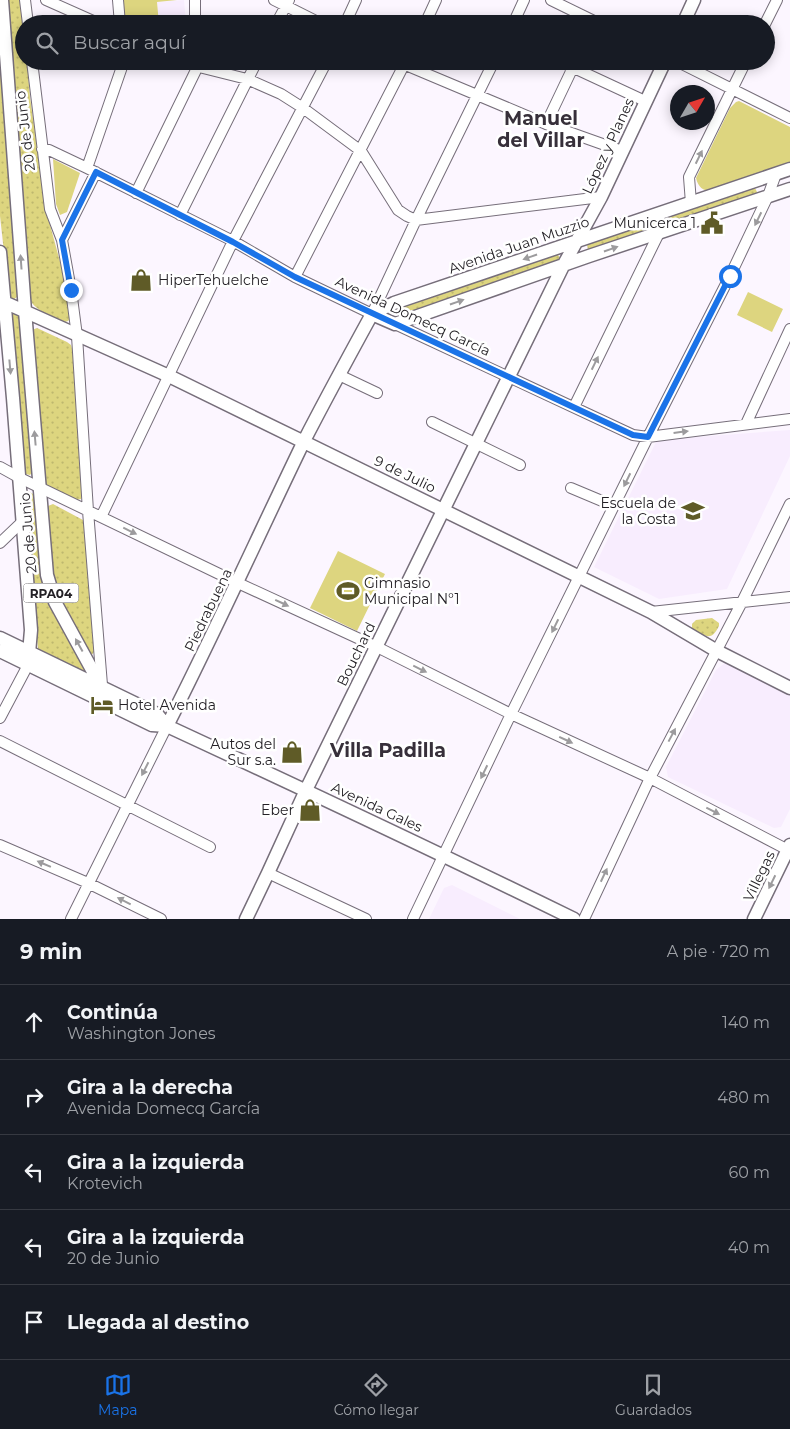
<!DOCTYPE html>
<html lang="es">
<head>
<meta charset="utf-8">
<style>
	:root { --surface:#171b24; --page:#242831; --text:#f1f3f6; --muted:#9ea1a6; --line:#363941; --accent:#1a73e8 }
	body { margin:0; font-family:Montserrat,sans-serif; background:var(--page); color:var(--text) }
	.compass { position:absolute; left:670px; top:85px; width:45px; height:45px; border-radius:50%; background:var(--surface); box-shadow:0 2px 12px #0003; rotate:51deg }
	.stop { position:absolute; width:15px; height:15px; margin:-11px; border:4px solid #1a73e8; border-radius:50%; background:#fff }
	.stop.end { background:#1a73e8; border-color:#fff; box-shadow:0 1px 5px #0008 }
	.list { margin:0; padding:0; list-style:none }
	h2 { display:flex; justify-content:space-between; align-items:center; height:65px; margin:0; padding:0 20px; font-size:21px }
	h2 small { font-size:16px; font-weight:400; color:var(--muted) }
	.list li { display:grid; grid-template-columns:32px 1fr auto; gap:15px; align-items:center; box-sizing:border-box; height:75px; padding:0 20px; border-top:1px solid var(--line) }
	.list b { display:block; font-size:19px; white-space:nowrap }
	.list p { margin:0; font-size:16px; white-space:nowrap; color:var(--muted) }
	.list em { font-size:16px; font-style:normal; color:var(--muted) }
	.icon { flex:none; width:28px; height:28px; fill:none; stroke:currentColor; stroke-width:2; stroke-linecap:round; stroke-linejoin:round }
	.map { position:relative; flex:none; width:790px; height:919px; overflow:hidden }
	.search { position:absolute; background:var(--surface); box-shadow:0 2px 12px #0003; left:15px; right:15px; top:15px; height:55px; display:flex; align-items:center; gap:12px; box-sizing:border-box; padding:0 18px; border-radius:28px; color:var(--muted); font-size:19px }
	.sheet { height:440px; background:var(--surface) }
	nav { display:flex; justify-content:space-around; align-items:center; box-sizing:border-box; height:70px; border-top:1px solid var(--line); background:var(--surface); font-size:14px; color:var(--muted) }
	nav a { display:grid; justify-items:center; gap:2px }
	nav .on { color:var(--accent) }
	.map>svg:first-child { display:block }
	.built { fill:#f8edfe }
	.grass { fill:url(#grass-dots) }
	.green { fill:#ddd57f }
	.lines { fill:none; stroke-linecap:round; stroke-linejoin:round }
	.minor-casing { stroke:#766e7a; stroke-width:12 }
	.major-casing { stroke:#766e7a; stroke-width:15 }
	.minor { stroke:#fff; stroke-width:10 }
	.major { stroke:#fff; stroke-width:12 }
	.oneway { fill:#9c9b9d }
	.route { stroke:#1a73e8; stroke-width:6 }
	.labels { text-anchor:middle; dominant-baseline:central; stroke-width:5; stroke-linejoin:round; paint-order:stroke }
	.shield { fill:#fff; stroke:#666467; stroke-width:1 }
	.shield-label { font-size:12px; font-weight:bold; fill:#242126 }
	.street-label { font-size:14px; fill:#242126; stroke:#fff }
	.poi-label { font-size:14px; fill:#242126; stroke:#fff; text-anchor:end }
	.district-label { font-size:19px; font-weight:bold; fill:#37303a; stroke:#fff }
</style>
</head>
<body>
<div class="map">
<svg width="790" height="919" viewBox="0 0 790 919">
	<defs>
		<pattern id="grass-dots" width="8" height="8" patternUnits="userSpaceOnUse" patternTransform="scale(1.25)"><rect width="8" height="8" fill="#ddd57f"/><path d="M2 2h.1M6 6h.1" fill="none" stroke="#beb76e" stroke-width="1.8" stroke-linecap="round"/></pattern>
	</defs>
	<rect width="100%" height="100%" fill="#fcf6ff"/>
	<!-- built -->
	<path class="built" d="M184,0L186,24H159L157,2Z
		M790,430V456L727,589L659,599L594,567L657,440Z
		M726,662L790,694V809L781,827L774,828L668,777L666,767L716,670Z
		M452,885L520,919H429L444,888Z"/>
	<!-- grass -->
	<path class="grass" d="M8,0H22L24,24V61H27L30,97L46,210L65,280L70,319L68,321L65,322C49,314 35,312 28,296Z
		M0,25L19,291L17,297L13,300L9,297L0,216Z
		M752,187L755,188L757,192L755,196L591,251L588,250L587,244L590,241Z
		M556,254L559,256L560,259L558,263L401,316L398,315L396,309L399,306Z
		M14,312L20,318L33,471L30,475L26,474L23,471L11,317Z
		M37,328L67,342L71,345L73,352L83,494L81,499L77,500L48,486L45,483L32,330Z
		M26,490L33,494L34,496L44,593L86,668L87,671L86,673L39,651L38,648L34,613Z
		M53,504L83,520L85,523L94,652L91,656L62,609L51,576L46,509L48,506Z
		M712,618L719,623V626C711,642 706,636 692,629V624L696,620Z"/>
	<!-- green -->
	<path class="green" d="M123,0H177L157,2L159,24H125Z
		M739,101L790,127V164L711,191C703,191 698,187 696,178L730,108L736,102Z
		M53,159L80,173L67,212L60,215L56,204Z
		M748,292L783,309L772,332L737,315Z
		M338,551L385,574L357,631L310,608Z"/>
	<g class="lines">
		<defs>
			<path id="minor" d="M25,0L28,24
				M46,0L100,24
				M118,0L120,24
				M195,0V24
				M274,0L322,24
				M551,0L600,24
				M276,24L289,0
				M345,24L356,0
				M425,24L436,0
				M513,24L524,0
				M765,24L777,0
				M32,61L50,209L62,240L71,290L77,336L88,511L102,685
				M188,61L203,68L247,79L281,94L303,108L361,151L398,210L407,216L416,220L601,197
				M396,61L546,124L622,151
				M559,61L645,101
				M676,61L790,118
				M546,124L576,61
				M42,149L49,150L87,168L233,241L295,277L372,314L416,220L494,61
				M87,168L124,61
				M136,193L198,66V61
				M691,203L689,177L746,61
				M180,215L257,61
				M62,240L96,172
				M295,277L406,61
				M395,324L633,435L648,437L790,419
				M339,375L377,393
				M574,407L659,233
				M432,422L520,465
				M746,424L790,329
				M0,467L20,478L238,583L377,647L511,714L650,778L790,851
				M571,488L614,506
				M101,517L233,241L327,61
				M0,543L23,521
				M651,612L790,597
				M0,718L28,665
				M0,741L210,847
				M0,845L88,883L161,919
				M268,873L366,919
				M71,919L167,726
				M413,919L511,714L648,437L730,276L768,196L776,174
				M584,919L650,778L742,602L790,504"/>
			<path id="major" d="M2,0L25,311L47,575L55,602L102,688
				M683,24L694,0
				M0,252L13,398L31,630L28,665
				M4,302L169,376L304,442L651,612L717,651L790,688
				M372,314L395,324L589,256L790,189
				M372,314L394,303L790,169
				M0,638L157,714L167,726
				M0,651L152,725L167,726C303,789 439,853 574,919
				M167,726C215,632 258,536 304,441C326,398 349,356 372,314
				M246,919L268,873L306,790L563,266L601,197L665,61
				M754,919L790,845"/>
		</defs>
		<!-- minor casing -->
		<use href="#minor" class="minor-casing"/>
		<!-- major casing -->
		<use href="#major" class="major-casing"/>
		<!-- minor -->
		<use href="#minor" class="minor"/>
		<!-- major -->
		<use href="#major" class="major"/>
	</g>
	<!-- one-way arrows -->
	<defs><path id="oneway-solid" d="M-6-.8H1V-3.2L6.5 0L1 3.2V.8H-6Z" transform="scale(1.25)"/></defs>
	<g class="oneway">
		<use href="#oneway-solid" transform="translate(699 157) rotate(-64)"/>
		<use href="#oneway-solid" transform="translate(758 219) rotate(116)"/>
		<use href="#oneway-solid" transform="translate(611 249) rotate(-19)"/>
		<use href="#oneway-solid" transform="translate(530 257) rotate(161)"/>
		<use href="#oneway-solid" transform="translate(21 262) rotate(-94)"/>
		<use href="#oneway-solid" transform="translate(457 302) rotate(-19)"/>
		<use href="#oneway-solid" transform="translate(595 363) rotate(-64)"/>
		<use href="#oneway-solid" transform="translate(10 367) rotate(85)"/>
		<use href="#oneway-solid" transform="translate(681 432) rotate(-7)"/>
		<use href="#oneway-solid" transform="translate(35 438) rotate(-95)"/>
		<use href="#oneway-solid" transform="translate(627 480) rotate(116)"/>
		<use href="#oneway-solid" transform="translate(130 531) rotate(26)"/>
		<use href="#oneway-solid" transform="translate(282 603) rotate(25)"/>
		<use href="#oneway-solid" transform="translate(555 626) rotate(116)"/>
		<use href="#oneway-solid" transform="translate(79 645) rotate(-119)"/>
		<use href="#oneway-solid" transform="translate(420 669) rotate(26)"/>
		<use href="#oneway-solid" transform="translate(672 735) rotate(-62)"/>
		<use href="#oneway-solid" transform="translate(566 740) rotate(25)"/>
		<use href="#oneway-solid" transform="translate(145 769) rotate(117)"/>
		<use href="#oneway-solid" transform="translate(484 772) rotate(116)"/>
		<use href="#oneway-solid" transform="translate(713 811) rotate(27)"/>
		<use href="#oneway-solid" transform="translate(44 864) rotate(-157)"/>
		<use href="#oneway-solid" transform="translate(604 875) rotate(-65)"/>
		<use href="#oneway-solid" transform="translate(772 882) rotate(116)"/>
		<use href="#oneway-solid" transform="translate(124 901) rotate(-153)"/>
	</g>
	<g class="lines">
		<!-- route -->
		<path class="route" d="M71,290L62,240L96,172L233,242L295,277L633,435L648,437L730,276"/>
	</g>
	<!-- icons -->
	<defs>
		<symbol id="civic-bare" viewBox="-9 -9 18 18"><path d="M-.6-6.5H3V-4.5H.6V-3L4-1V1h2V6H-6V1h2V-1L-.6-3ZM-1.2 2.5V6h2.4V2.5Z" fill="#5f5b27" stroke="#fff" stroke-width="2.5" paint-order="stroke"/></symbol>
		<symbol id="shop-bare" viewBox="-9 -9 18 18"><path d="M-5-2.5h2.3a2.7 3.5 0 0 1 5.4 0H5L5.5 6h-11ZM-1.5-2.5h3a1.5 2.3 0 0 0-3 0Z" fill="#5f5b27" stroke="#fff" stroke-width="2.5" paint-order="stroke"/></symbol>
		<symbol id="school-bare" viewBox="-9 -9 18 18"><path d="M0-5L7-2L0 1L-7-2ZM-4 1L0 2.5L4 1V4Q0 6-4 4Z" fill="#5f5b27" stroke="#fff" stroke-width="2.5" paint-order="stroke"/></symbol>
		<symbol id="stadium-bare" viewBox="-9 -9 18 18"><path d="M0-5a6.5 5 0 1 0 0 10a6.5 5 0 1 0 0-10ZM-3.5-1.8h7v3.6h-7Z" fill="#5f5b27" stroke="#fff" stroke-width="2.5" paint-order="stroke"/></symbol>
		<symbol id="hotel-bare" viewBox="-9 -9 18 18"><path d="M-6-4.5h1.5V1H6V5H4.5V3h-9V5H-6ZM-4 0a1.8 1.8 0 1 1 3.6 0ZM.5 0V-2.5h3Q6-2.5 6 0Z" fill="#5f5b27" stroke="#fff" stroke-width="2.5" paint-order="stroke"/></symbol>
	</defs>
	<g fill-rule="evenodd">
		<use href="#civic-bare" x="696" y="207" width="32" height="32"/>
		<use href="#shop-bare" x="125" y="264" width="32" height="32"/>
		<use href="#school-bare" x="677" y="495" width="32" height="32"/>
		<use href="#stadium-bare" x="332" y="575" width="32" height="32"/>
		<use href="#hotel-bare" x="86" y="689" width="32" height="32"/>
		<use href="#shop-bare" x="276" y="736" width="32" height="32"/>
		<use href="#shop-bare" x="294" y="794" width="32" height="32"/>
	</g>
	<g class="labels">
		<!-- shield labels -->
		<rect class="shield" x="23.5" y="583.5" width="55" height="19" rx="4"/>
		<g class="shield-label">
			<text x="51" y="593">RPA04</text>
		</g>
		<!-- street labels -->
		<g class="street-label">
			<text transform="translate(25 131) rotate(-97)">20 de Junio</text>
			<text transform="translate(608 146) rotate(-65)">López y Planes</text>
			<text transform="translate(519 245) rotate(-19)">Avenida Juan Muzzio</text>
			<text transform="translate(413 316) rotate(25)">Avenida Domecq García</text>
			<text transform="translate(405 474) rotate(26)">9 de Julio</text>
			<text transform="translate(28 533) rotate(-95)">20 de Junio</text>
			<text transform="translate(208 610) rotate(-64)">Piedrabuena</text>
			<text transform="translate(356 654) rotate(-64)">Bouchard</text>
			<text transform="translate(377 807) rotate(25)">Avenida Gales</text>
			<text transform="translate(759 876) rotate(-64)">Villegas</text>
		</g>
		<!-- poi labels -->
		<g class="poi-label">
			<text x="696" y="223">Municerca 1</text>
			<text x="158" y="280" text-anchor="start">HiperTehuelche</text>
			<text x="676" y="503">Escuela de<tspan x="676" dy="16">la Costa</tspan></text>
			<text x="364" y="583" text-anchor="start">Gimnasio<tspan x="364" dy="16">Municipal N°1</tspan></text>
			<text x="118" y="705" text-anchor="start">Hotel Avenida</text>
			<text x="276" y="744">Autos del<tspan x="276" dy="16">Sur s.a.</tspan></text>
			<text x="294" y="810">Eber</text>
		</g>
		<!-- district labels -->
		<g class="district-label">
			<text x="541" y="118">Manuel<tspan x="541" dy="22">del Villar</tspan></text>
			<text x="388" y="750">Villa Padilla</text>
		</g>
	</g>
</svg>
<svg class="compass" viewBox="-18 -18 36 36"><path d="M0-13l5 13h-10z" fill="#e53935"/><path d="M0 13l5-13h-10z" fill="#9ea1a6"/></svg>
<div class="stop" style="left:730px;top:276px"></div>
<div class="stop end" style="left:71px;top:290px"></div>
<div class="search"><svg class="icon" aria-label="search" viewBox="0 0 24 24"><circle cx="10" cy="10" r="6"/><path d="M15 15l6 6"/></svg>Buscar aquí</div>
</div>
<section class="sheet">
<h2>9 min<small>A pie · 720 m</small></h2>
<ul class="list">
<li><svg class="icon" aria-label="ahead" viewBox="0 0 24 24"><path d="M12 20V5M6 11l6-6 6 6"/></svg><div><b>Continúa</b><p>Washington Jones</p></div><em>140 m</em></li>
<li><svg class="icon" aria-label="right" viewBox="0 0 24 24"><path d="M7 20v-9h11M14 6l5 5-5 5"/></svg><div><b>Gira a la derecha</b><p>Avenida Domecq García</p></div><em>480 m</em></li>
<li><svg class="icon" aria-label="left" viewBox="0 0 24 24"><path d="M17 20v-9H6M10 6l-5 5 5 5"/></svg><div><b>Gira a la izquierda</b><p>Krotevich</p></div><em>60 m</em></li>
<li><svg class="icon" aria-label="left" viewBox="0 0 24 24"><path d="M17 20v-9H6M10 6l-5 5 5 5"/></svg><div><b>Gira a la izquierda</b><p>20 de Junio</p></div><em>40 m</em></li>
<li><svg class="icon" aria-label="arrive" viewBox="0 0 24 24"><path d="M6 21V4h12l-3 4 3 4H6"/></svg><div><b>Llegada al destino</b></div></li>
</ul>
</section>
<nav>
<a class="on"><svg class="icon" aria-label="map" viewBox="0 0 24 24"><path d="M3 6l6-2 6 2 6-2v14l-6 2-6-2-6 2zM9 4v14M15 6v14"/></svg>Mapa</a>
<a><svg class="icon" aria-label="directions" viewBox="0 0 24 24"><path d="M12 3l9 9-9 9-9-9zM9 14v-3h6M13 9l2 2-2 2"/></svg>Cómo llegar</a>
<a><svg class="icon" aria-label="saved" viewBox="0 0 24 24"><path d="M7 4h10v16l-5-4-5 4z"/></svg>Guardados</a>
</nav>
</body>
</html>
